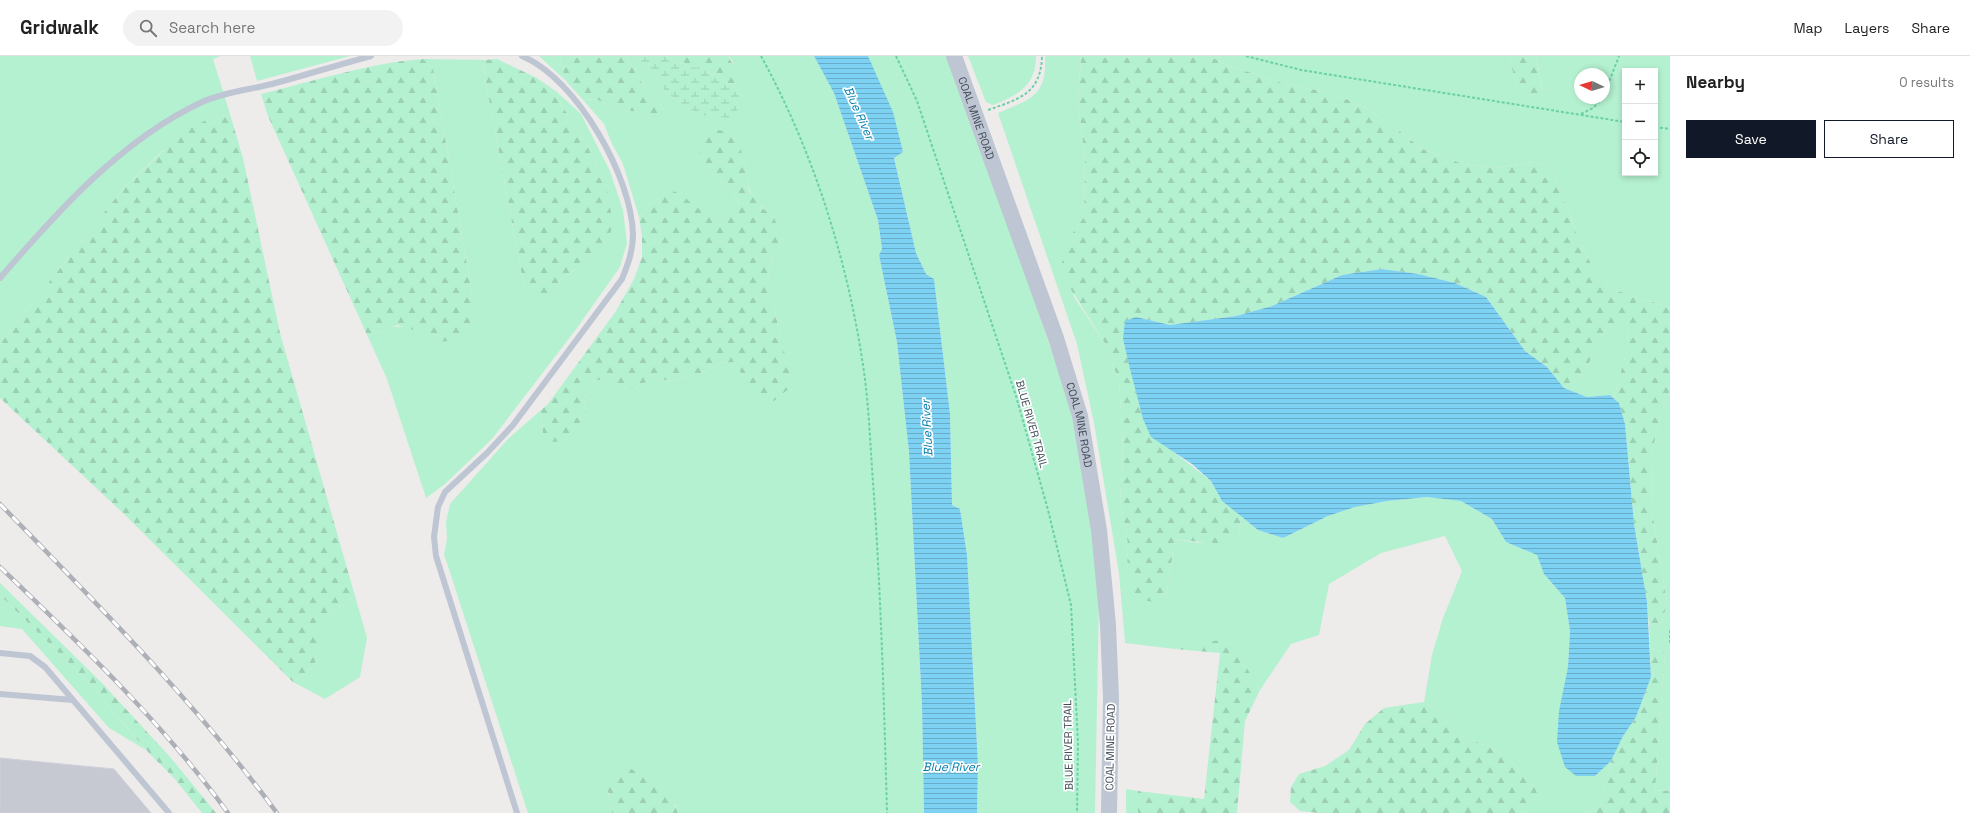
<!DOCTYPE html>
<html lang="en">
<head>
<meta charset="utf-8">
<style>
	:root { --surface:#fff; --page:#f2f2f2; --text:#222; --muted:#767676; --line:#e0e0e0; --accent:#111827 }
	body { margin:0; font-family:"Space Grotesk",sans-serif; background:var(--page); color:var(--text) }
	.controls { position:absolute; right:12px; top:12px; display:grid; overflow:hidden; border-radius:0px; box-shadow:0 2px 6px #0003 }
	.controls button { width:36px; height:36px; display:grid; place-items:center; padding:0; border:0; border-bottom:1px solid var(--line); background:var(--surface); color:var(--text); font:20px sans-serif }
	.compass { position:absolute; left:1574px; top:12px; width:36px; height:36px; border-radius:50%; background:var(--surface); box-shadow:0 2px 6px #0003; rotate:274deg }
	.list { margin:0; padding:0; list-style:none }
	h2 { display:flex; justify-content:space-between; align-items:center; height:52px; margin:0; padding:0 16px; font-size:17px }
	h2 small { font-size:13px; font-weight:400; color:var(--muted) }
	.actions { display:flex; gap:8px; padding:12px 16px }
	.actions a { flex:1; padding:9px 0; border:1px solid var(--accent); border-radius:0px; text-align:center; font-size:14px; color:var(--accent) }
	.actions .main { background:var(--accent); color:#fff }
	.icon { flex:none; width:22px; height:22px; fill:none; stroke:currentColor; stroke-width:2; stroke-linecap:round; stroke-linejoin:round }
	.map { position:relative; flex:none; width:1670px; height:757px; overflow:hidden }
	header { display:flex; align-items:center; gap:24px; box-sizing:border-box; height:56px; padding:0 20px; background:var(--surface); border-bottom:1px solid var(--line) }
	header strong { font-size:19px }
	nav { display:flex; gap:22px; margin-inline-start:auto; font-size:14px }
	.search { width:280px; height:36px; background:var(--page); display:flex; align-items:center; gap:10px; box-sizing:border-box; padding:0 14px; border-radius:22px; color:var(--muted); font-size:15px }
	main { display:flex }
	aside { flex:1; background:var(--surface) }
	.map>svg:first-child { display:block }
	.grass { fill:#b4f1d0; fill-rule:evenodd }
	.forest { fill:url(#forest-firs) }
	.wetland { fill:url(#wetland-marsh) }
	.water { fill:url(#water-rules) }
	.building { fill:#c6c9d2; stroke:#ced0d8 }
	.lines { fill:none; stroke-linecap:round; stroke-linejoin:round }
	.path { stroke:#6ad1a6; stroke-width:2; stroke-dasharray:3 2; stroke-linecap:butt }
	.service { stroke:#bdc6d2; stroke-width:6 }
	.tertiary { stroke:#bdc6d2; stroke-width:16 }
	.rail-casing { stroke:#adb0b6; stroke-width:4.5 }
	.rail { stroke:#fff; stroke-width:3; stroke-dasharray:9; stroke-linecap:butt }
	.labels { text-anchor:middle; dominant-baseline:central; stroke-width:3.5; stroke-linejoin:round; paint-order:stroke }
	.street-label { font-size:11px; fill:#424d5a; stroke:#fff }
	.water-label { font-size:12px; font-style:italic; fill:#027dae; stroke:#fff }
</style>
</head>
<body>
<header>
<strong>Gridwalk</strong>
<div class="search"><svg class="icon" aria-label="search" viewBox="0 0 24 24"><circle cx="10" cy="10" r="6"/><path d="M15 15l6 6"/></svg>Search here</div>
<nav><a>Map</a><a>Layers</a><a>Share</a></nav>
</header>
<main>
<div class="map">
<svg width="1670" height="757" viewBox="0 0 1670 757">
	<defs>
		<pattern id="forest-firs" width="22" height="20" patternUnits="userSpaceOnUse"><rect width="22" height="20" fill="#b4f1d0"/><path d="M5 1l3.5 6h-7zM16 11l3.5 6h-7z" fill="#9cd0b5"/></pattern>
		<pattern id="wetland-marsh" width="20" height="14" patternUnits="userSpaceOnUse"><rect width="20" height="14" fill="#b4f1d0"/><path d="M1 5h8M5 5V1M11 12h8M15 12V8" fill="none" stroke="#9cd0b5"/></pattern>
		<pattern id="water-rules" width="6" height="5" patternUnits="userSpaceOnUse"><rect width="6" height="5" fill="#7dd1f2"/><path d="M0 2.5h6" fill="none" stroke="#68acc7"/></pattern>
	</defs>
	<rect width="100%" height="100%" fill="#eeebeb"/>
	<!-- grass -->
	<path class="grass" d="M0,0H221L213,3L230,58L210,62L159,98L122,134L0,288Z
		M250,0H350L257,25Z
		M539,0H560L565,24L540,1Z
		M626,0H636L658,23L665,36L699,59L743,42L733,30L738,25L732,4L728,0H814L834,37L878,164L882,193L879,199L897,286L909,396L922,649L924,757H678L675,748L608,735L612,757H528L444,498L447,484L446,466L450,448L508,383L541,354L543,380L586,361L584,342L587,328L611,320L635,332L653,322L672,325L704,316L722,307L735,306L742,319L780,282L775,254L768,239V221L771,203L778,191L774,161C747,141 749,135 745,104L708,115L732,134L739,148L733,162C711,167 693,150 677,136L654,145L639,161L623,108L612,88L604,68L583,44C603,42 597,45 613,51C628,56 638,53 652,63L665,55L644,31Z
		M868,0H947L1021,205L1069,346L1083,415L1095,492L1099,543L1095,757H977L978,709L967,499L960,453L952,449L950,358L934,223L926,218L916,197L894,102L903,96Z
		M968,0H1036C1036,30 1018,39 993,49L986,46Z
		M1045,0H1081L1078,46L1085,102L1084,161L1067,185L1074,241L1106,289L1119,326L1122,373L1123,404L1120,443L1128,488L1127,516L1166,541L1175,483L1199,487L1238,480L1242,461L1258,474L1283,482L1328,460L1355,451L1387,445L1427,441L1461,445L1492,463L1506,486L1537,499L1544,518L1565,542L1570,575L1568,611L1595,720L1611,705L1600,751L1584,757H1519L1527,755L1535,731L1519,716L1509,701L1485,689L1464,682L1447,659L1424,646L1432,599L1443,562L1462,515L1445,480L1381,497L1329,528L1319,579L1291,588L1260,634L1229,583L1175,593L1125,587L1119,517L1094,367L1077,288L998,57C1030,43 1047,41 1045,0Z
		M1209,0H1509L1517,32L1543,36L1536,0H1670V253L1659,248L1612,233L1594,213L1581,189L1552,113L1533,106L1494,112L1463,108L1422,93L1393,70L1362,50L1332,37L1285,28L1227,9ZM1625,15H1655V117H1625ZM1580,18H1604V42H1580Z
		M423,3L484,4L485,22L524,230L552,237L560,224L604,194L607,132L584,83L556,41L537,22L557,36L581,58L610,115L623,154L627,187L620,211L577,272L492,383L445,428L426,442L387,323L368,281C400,264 407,269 437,286L473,274V243L433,12Z
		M1608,268L1627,270L1628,289L1614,342L1610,339L1587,341L1564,332L1582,319L1597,293Z
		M1670,335V735L1655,734L1665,597L1650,591L1649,569L1662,566L1667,547L1652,455L1651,400L1661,358Z
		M0,539L85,623L146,694L109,672L22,573L0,570Z
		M355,540L367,582L360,621L325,643L293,626L314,610L321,583V565Z
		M1126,733L1138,735V757H1126Z"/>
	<!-- forest -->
	<path class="forest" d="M560,0H626L644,31L665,55L663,62L652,63C638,53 628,56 613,51C597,45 603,42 583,44L565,24Z
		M666,0H728L737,15L738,25L733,30L708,16L672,4Z
		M1081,0H1209L1227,9L1285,28L1332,37L1362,50L1393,70L1422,93L1463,108L1494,112L1533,106L1552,113L1581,189L1594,213L1612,233L1659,248L1670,253V335L1661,358L1651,400L1652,455L1667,547L1662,566L1649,569L1647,546L1634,468L1625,368L1619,347L1614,342L1628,289L1627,270L1608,269L1597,293L1582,319L1564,332L1547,311L1525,295L1486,241L1455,227L1418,218L1382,213L1342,219L1272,250L1236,260L1170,269L1136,261L1123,283L1143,363L1175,397L1211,425L1222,445L1242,461L1238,480L1224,489L1175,483L1166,541L1154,546L1136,543L1127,516L1128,488L1120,443L1123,404L1122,373L1119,326L1106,289L1060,216L1067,185L1084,161L1085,102L1078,46Z
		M1509,0H1536L1543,37L1533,40L1517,32Z
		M423,3L433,12L473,243V274L460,284L437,286L417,275L398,269L380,275L368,281L268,60L261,38C314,25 369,7 423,3Z
		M497,3L537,22L556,41L584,83L607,132L613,169L604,194L560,224L552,237L536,242L524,230L485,22L484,4Z
		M230,58L243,102L280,277L355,540L321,565V583L314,610L293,626L124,458L0,342V288L122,134L183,76L210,62Z
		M712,74L727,75L736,83L745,104L749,135L761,151L774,161L779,176L778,191L771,203L768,221V239L775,254L780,282L791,317V331L774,345C754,337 745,324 734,306L722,307L704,316L672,325L653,322L635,332L616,333L611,320L587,328L584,342L586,361C576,376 571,385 552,386L543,380L541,354L548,348L616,255L634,223L642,201V180L639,161L654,145L666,135C670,135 675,135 678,137C696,148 709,168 733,161L739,148L732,134L708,115L698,99L704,93L701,80Z
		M0,527L101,626L171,702L216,757H202L175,723L148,696L85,623L0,539Z
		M1229,582L1260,634L1245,665L1237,757H1138V735L1204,743L1220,597L1175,593Z
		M1650,591L1665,597L1655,734L1670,735V757H1584L1600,751L1611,705L1623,680L1636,661L1651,621Z
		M1424,646L1447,659L1464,682L1485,689L1509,701L1519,716L1535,731L1539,744L1527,755L1519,757H1319L1300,755L1290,746L1291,731L1299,718L1325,710L1349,694L1365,668L1384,652Z
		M629,712C655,725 667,727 678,757H612L608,735L612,717Z"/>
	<!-- wetland -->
	<path class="wetland" d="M636,0H666L672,4L708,16L733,30L743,42L739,52L730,62L699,59L687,51L665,36L658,23Z"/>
	<!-- water -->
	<path class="water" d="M814,0H868L893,56L903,96L894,102L916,197L926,218L934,223L950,358L952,449L960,453L967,499L978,709L977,757H924L922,649L909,396L897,286L879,199L882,193L878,164L834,37Z
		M1382,213L1418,218L1455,227L1486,241L1525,295L1547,311L1564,332L1587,341L1610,339L1619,347L1625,368L1634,468L1647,546L1651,621L1636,661L1623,680L1611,705L1595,720H1576L1565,711L1557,686L1559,655L1568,611L1570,575L1565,542L1544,518L1537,499L1506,486L1492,463L1461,445L1427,441L1387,445L1355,451L1328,460L1283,482L1258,474L1242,461L1222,445L1211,425L1192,408L1151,381L1143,363L1130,313L1123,283L1125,265L1136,261L1170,269L1236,260L1272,250L1342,219Z"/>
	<!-- building -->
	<path class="building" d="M0,702L114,713L151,757H0Z"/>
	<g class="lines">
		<!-- path -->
		<path class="path" d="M761,0C813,95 847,202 863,309C869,348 870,387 873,426C881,536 884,647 887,757
			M896,0L917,45L1016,340L1048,454L1071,549L1078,687L1077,757
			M1246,0L1301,14L1625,66
			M1604,39L1619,0
			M988,54C1019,43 1041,38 1042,0
			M1581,58L1593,52L1603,42
			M1655,71L1670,73
			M1670,574V587"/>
		<!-- service -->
		<path class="service" d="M0,222C57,156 121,84 202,46C224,36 248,34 272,28C305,19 338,9 371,0
			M0,597L30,600L45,611L169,757
			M0,638L73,644
			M517,757L436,500L434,481L438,451L445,436L487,397L513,369L622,223C628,208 633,195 633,179C632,121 577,23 522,0"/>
		<!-- tertiary -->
		<path class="tertiary" id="s1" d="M954,0L1056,282L1080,360L1099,474L1108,569L1111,642L1109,757"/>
		<defs>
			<path id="rail" d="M0,448C96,547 195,646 277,757
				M0,511C81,589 162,666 228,757"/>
		</defs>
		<!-- rail casing -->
		<use href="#rail" class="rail-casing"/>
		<!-- rail -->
		<use href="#rail" class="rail"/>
	</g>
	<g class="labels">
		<!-- street labels -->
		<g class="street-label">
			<text stroke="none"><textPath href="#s1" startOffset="66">COAL MINE ROAD</textPath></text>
			<text transform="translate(1032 368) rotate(74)">BLUE RIVER TRAIL</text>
			<text stroke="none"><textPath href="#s1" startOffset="390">COAL MINE ROAD</textPath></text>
			<text transform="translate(1068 689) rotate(-91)">BLUE RIVER TRAIL</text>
			<text transform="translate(1110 691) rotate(-89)">COAL MINE ROAD</text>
		</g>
		<!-- water labels -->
		<g class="water-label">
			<text transform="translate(859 57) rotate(66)">Blue River</text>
			<text transform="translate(927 372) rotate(-93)">Blue River</text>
			<text x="951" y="711">Blue River</text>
		</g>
	</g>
</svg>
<div class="controls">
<button>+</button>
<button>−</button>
<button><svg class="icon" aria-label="locate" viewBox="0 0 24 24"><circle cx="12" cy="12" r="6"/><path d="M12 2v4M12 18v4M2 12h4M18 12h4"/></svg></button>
</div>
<svg class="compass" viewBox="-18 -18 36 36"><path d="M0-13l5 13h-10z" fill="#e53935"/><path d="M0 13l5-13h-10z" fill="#767676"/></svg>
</div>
<aside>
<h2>Nearby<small>0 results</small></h2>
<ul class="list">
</ul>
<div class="actions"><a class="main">Save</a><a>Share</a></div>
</aside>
</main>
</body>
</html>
